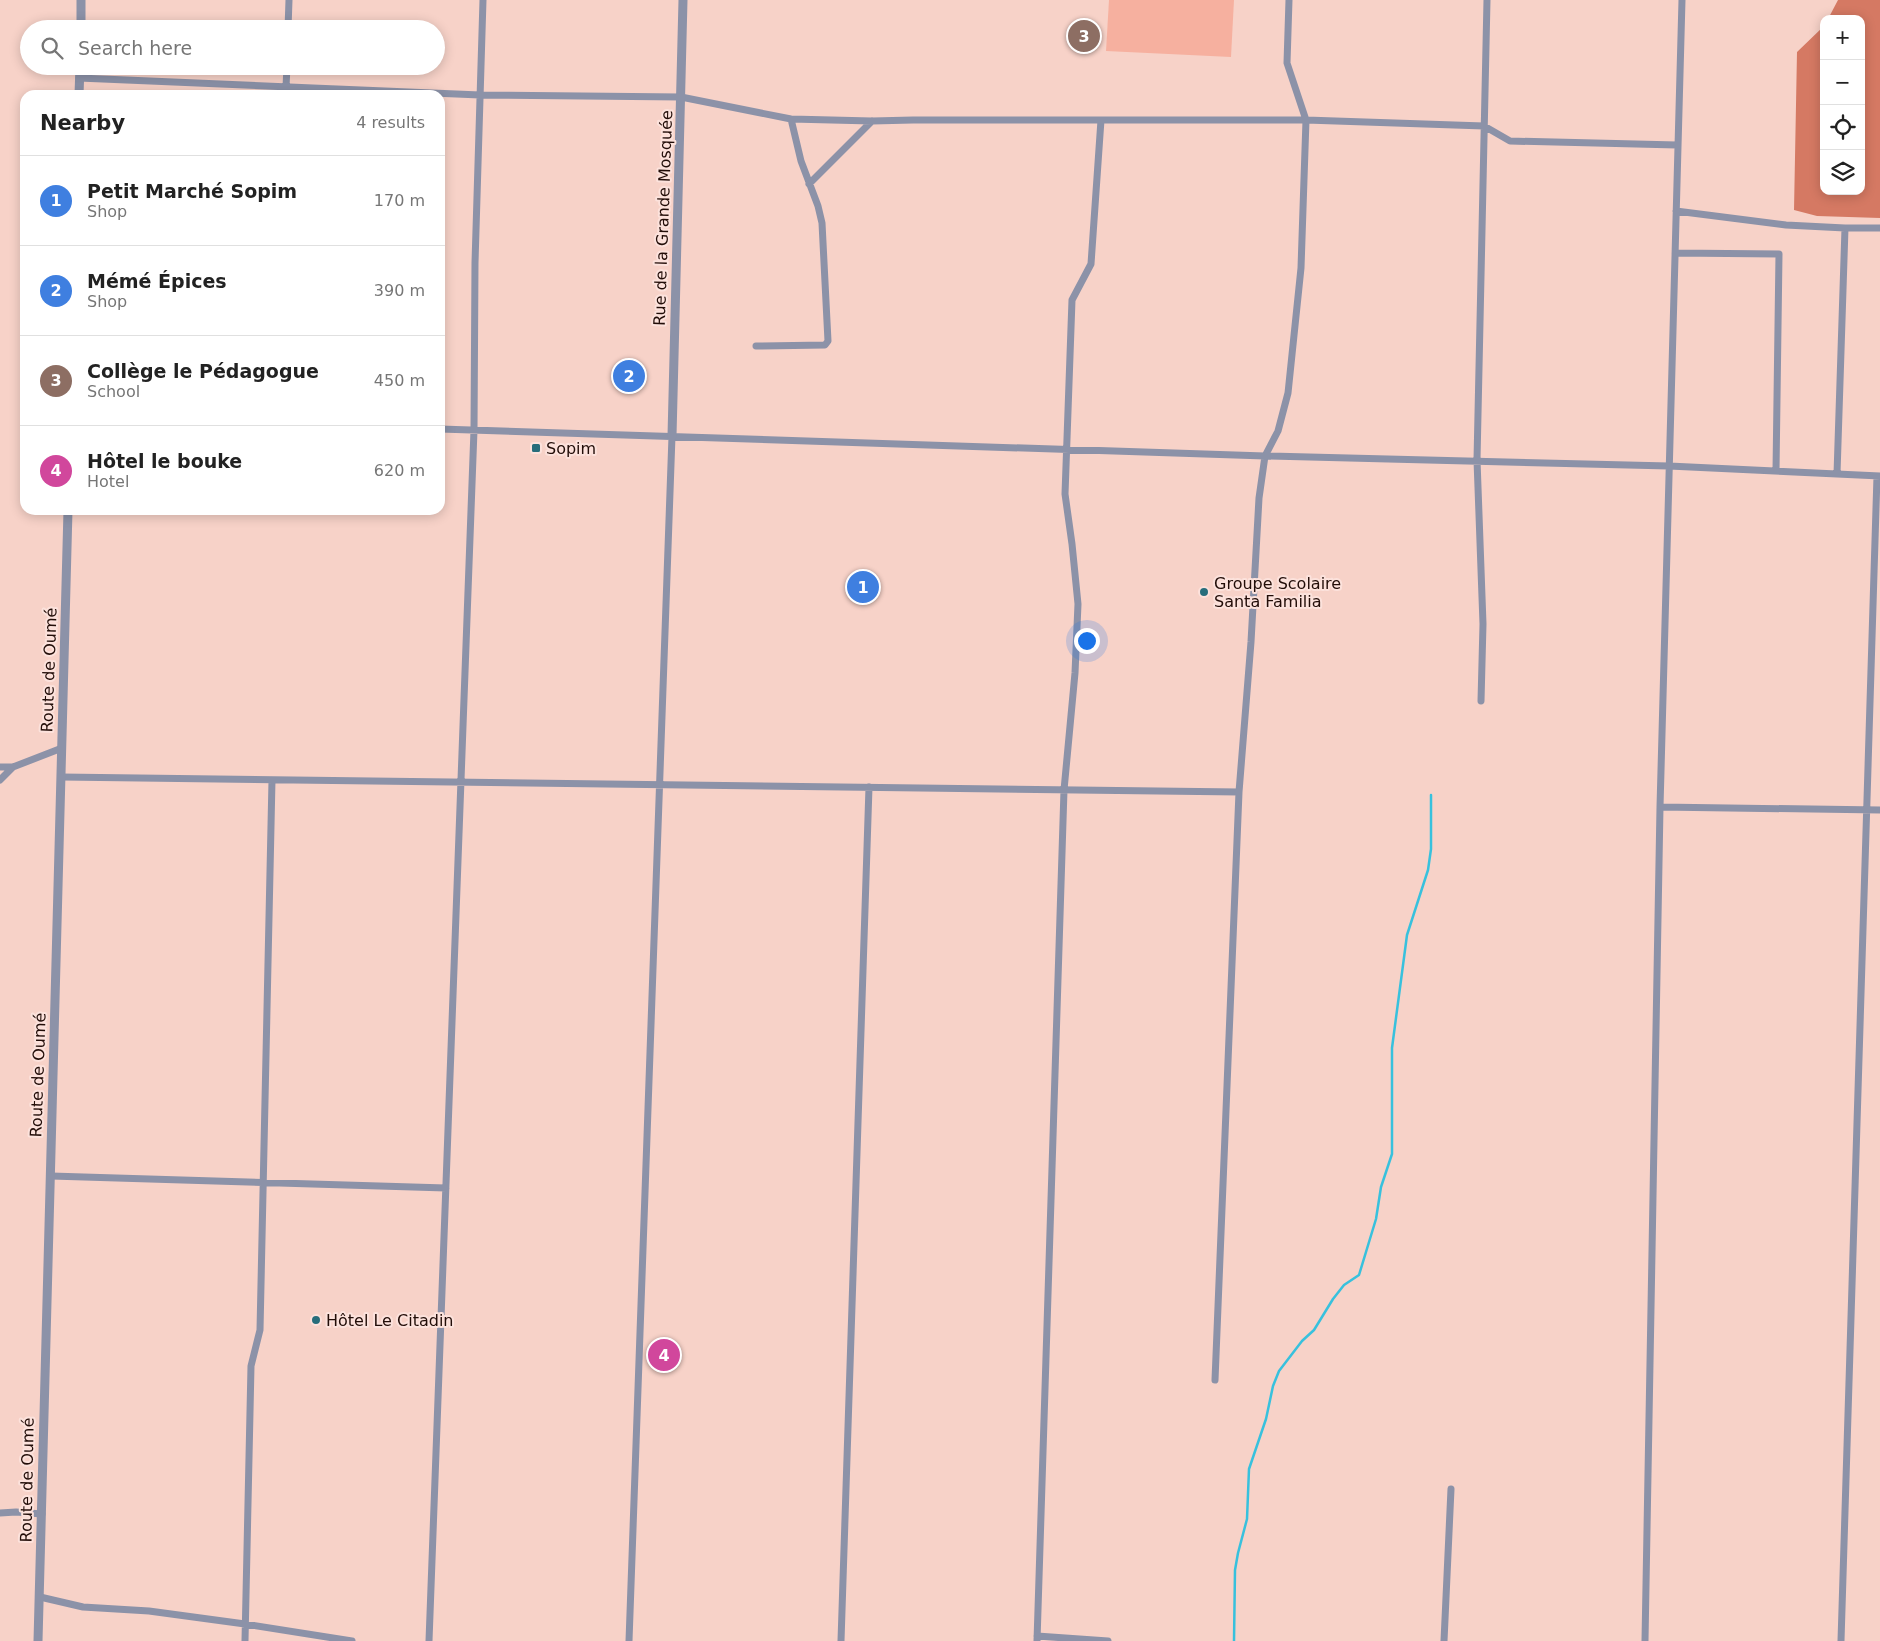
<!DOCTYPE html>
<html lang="en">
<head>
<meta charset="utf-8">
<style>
	:root { --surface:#fff; --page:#f6f6f6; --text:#222; --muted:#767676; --line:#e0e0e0; --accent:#1a73e8 }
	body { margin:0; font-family:"DejaVu Sans",sans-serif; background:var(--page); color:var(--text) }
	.controls { position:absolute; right:15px; top:15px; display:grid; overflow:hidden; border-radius:10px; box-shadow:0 2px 12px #0003 }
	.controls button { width:45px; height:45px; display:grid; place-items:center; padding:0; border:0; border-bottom:1px solid var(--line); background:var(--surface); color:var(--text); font:25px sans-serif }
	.you { position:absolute; left:1086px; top:640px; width:18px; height:18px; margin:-12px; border:4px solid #fff; border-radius:50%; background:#1a73e8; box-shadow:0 0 0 8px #1a73e833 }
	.badge { display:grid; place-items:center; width:32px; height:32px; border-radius:50%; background:var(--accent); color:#fff; font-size:16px; font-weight:700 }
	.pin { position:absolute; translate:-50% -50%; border:2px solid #fff; box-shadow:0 1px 5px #0006 }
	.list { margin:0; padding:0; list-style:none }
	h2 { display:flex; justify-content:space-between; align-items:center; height:65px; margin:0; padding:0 20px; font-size:21px }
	h2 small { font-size:16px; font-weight:400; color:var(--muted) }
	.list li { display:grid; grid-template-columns:32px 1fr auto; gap:15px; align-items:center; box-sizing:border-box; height:90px; padding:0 20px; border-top:1px solid var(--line) }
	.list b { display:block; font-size:19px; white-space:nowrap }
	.list p { margin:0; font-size:16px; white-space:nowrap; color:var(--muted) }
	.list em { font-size:16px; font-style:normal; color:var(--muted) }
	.icon { flex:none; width:28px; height:28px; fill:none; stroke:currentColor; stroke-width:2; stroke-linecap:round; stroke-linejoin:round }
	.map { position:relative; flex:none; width:1880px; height:1641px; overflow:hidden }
	.search { position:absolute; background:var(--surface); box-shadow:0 2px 12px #0003; left:20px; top:20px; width:425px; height:55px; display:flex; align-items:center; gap:12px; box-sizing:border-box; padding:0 18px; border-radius:28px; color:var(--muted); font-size:19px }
	.panel { position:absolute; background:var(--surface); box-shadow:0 2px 12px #0003; left:20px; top:90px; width:425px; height:425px; border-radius:15px }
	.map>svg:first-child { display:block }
	.green { fill:#f6b09f }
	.forest { fill:#d57963 }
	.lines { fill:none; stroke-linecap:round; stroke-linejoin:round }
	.stream { stroke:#38c1dd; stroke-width:2.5 }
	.minor { stroke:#8c92a8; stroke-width:7 }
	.tertiary { stroke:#8c92a8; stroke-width:9 }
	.poi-dot { fill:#276d7b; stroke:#fce2dc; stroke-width:2 }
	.labels { text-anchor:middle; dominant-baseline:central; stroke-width:4; stroke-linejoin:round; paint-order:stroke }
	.street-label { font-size:16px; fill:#220d08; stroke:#fce2dc }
	.poi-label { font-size:16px; fill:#220d08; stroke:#fce2dc; text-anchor:start }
</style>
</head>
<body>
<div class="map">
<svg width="1880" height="1641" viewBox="0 0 1880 1641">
	<rect width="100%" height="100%" fill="#f7d2c8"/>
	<!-- green -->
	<path class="green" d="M1109,0H1234L1231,57L1106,51Z"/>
	<!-- forest -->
	<path class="forest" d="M1838,0H1880V218L1817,216L1794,210L1797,52L1824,26V191H1861V19H1828Z"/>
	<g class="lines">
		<!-- stream -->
		<path class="stream" d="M1234,1641L1235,1570L1238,1553L1247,1519L1249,1469L1266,1419L1273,1386L1279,1371L1302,1341L1314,1330L1333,1299L1344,1285L1359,1275L1376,1219L1381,1187L1392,1154V1048L1407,935L1428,870L1431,849V795"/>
		<!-- minor -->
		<path class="minor" d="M288,29L289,0
			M79,78L480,95L681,97L791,119L872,121L913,120H1306L1484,126L1510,141L1677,145
			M286,87L287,66
			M809,184L872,121
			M1676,211L1786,225L1845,228H1880
			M1675,253L1779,254L1776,471
			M756,346L825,345L828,341L822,223L818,206L801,161L791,119
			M440,429L1265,456L1669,466L1880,476
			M1837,474L1845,228
			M1481,701L1483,624L1477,460L1487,0
			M0,767H13L62,748
			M61,777L1239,792
			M0,780L13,767
			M1660,807L1880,810
			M51,1176L446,1188
			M1215,1380L1239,792L1251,642L1259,498L1265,456L1278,431L1288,393L1301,268L1306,120L1287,63L1289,0
			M0,1513L16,1512L42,1514
			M40,1597L83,1607L149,1611L245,1624L352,1641
			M1037,1636L1108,1641
			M245,1641L251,1366L260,1330L272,780
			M429,1641L474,430L475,263L483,0
			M629,1641L672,436
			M841,1641L869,787
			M1037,1641L1064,790L1075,673L1078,604L1072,544L1065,494L1072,300L1091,264L1101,120
			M1444,1641L1451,1489
			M1645,1641L1660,807L1682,0
			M1841,1641L1877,476"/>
		<!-- tertiary -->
		<path class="tertiary" d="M81,29V0
			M79,95L80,66
			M672,436L683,0
			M38,1641L68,510"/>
	</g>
	<!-- markers -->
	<g class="poi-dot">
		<rect x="531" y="443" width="10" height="10" rx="2.5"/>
		<circle cx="1204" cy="592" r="5"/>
		<circle cx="316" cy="1320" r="5"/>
	</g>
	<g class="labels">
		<!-- street labels -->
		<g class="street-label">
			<text transform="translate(663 218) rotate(-88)">Rue de la Grande Mosquée</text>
			<text transform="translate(49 670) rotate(-88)">Route de Oumé</text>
			<text transform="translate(38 1075) rotate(-88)">Route de Oumé</text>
			<text transform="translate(27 1480) rotate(-89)">Route de Oumé</text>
		</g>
		<!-- poi labels -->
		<g class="poi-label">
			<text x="546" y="448">Sopim</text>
			<text x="1214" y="583">Groupe Scolaire<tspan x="1214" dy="18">Santa Familia</tspan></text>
			<text x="326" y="1320">Hôtel Le Citadin</text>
		</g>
	</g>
</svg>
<div class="controls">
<button>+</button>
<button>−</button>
<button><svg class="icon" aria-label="locate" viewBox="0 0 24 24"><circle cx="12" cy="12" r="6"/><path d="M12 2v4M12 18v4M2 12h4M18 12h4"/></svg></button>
<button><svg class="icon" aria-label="layers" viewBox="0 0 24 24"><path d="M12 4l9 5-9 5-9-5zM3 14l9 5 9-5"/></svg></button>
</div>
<div class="you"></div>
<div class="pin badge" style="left:863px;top:587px;background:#3f7fe0">1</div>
<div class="pin badge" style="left:629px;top:376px;background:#3f7fe0">2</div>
<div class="pin badge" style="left:1084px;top:36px;background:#8d6e63">3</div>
<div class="pin badge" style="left:664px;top:1355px;background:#d1479c">4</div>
<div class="search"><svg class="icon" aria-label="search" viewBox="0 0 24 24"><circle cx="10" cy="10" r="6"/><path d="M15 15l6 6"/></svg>Search here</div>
<section class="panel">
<h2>Nearby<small>4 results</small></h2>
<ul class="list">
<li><span class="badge" style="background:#3f7fe0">1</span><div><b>Petit Marché Sopim</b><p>Shop</p></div><em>170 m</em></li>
<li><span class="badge" style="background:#3f7fe0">2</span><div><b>Mémé Épices</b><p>Shop</p></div><em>390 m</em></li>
<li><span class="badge" style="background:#8d6e63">3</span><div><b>Collège le Pédagogue</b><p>School</p></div><em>450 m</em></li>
<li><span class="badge" style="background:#d1479c">4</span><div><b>Hôtel le bouke</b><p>Hotel</p></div><em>620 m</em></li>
</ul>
</section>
</div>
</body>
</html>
